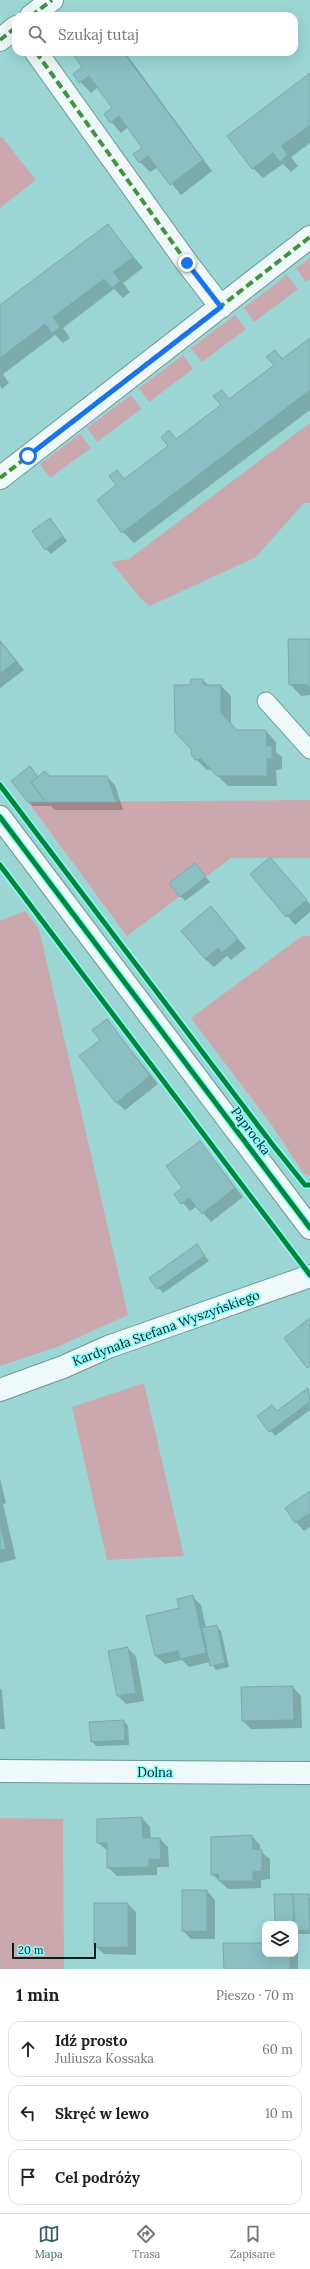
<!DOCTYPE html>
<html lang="pl">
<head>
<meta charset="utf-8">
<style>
	:root { --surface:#fff; --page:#f2f2f2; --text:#202124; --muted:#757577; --line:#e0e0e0; --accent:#37605f }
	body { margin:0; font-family:Lora,serif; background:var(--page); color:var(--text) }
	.controls { position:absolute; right:12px; bottom:12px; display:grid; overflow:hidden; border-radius:8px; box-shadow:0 4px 16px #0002 }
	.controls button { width:36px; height:36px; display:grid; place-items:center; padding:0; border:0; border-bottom:1px solid var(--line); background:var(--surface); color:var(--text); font:20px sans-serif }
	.scale { position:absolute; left:12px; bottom:10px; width:84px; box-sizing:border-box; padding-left:4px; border:2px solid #002020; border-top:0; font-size:11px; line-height:14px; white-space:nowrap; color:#002020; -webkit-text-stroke:3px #91fbf9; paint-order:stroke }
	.stop { position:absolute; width:12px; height:12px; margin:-9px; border:3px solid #1a73e8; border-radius:50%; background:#fff }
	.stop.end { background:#1a73e8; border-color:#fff; box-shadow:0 1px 4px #0008 }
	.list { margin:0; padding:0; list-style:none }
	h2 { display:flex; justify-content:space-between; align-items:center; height:52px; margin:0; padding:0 16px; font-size:17px }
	h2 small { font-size:13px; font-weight:400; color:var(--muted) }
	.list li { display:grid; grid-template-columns:26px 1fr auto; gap:12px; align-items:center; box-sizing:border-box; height:56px; margin:0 8px 8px; padding:0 8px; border:1px solid var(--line); border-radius:12px }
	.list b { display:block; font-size:15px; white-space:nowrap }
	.list p { margin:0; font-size:13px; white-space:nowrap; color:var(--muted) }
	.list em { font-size:13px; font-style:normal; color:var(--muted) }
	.icon { flex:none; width:22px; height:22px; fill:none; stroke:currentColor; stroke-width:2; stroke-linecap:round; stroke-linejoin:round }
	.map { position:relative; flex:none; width:310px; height:1969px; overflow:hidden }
	.search { position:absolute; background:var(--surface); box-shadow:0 4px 16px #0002; left:12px; right:12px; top:12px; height:44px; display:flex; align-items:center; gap:10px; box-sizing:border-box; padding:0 14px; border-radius:12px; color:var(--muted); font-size:15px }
	.sheet { height:244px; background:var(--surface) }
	nav { display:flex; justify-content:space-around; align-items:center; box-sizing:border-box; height:56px; border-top:1px solid var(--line); background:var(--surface); font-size:11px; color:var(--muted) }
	nav a { display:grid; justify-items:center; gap:2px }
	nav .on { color:var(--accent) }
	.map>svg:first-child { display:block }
	.green { fill:#cba8ae }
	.shadow { fill:#0003 }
	.building { fill:#8bbfc4; stroke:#7caaad }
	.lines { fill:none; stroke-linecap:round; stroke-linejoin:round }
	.lane-casing { stroke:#6c9695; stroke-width:19 }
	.street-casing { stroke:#6c9695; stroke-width:24 }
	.secondary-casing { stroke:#6c9695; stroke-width:24 }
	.lane { stroke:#f0f9f9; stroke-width:17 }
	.street { stroke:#f0f9f9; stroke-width:22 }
	.secondary { stroke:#f0f9f9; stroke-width:22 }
	.quiet { stroke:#42933d; stroke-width:4; stroke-dasharray:8 4; stroke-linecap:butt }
	.cycleway-casing { stroke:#91fbf9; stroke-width:8 }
	.cycleway { stroke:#00873e; stroke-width:5 }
	.route { stroke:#1a73e8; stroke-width:5 }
	.labels { text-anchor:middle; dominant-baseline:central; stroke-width:3.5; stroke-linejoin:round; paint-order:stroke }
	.street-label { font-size:13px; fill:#002020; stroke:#91fbf9 }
</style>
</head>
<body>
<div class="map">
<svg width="310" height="1969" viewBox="0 0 310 1969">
	<rect width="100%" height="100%" fill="#9cd6d4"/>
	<!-- green -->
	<path class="green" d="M2,137L36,180L0,208V138Z
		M310,258V279L306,282L296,268Z
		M287,275L298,289L254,322L244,308Z
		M235,315L246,329L202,362L191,348Z
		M183,355L193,369L149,402L139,388Z
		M131,395L141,409L97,442L87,428Z
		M310,423V503H304L256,557L150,606L142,600L111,562L129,559Z
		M80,434L91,448L50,478L40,464Z
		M310,800V858H231L127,936L28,802Z
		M25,911L39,929L128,1315L57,1347L0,1366V921Z
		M302,936H310V1176L304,1174L271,1124L191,1018Z
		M144,1383L184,1556L107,1560L72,1407Z
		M0,1818L63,1819L64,1969H0Z"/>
	<!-- shadow -->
	<path class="shadow" d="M72,52H125L212,171L181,195L158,167L150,172L140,162L144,148L128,127L121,133L105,115L114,108L98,87L91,93L74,75L84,68Z
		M310,75V143L291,157L298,166L291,172L283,164L263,178L253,168Z
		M108,226L143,268L123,283L130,292L123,298L114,289L63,328L70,338L63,343L55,335L3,374L9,383L2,389L0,386V307Z
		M310,339V410L134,543L123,532L117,471L125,480L169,446V432L177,440L222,406V391L230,400L275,366V351L283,359Z
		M54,524L67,541L51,554L46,549Z
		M0,640L24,670L0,688Z
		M310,640V695L301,696L290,684Z
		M203,680L209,686H221L231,696V724L238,731H266L276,742V752L282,757V769L276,770L277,786H228L211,769L207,770L196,759L193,750L191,686Z
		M38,777H107L115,785L123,810H55L51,806H33L28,801Z
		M270,858L310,904V912L295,925L251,874Z
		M195,864L210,882L185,901L171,884Z
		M211,908L246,948L231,960L227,956L214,967L205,959Z
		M107,1020L158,1084L125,1110L116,1102L101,1040Z
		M200,1142L243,1197L211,1222L197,1206L190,1211L175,1194L183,1188Z
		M197,1246L209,1261L163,1293L150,1278Z
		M308,1389L310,1410L275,1436L259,1416L277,1411Z
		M0,1478L6,1503L3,1504L16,1559L0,1563Z
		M310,1492V1527L304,1531L296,1522Z
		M192,1596L201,1605L206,1628L216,1626L221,1631L229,1667L216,1670L210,1662L189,1667L182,1660L165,1664L156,1656L147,1616L180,1609Z
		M128,1648L136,1657L144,1701L126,1704L118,1696Z
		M293,1687L301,1696L302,1728L251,1729L243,1721Z
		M0,1688L2,1690L5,1729H0Z
		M124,1721L128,1726L129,1745L96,1746L92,1741Z
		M142,1818L150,1827L151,1839H160L168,1847L169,1867H157V1875L117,1876L108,1867V1851L98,1843Z
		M252,1836L260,1845V1851L270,1859V1879L261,1880V1888L228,1889L212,1874Z
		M207,1891L215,1900V1939H191L183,1931Z
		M275,1895L310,1897V1934H295V1924H276Z
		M128,1904L136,1912V1955L104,1954L95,1946Z
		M265,1943V1954H295V1949L298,1952V1969H225Z"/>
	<!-- building -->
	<path class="building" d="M71,52H123L203,160L170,185L148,156L139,163L133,154L142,148L119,116L110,123L104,114L112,108L89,76L79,83L73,74L82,67Z
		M310,73V125L281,146L288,155L280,162L273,153L252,169L227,136Z
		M108,224L133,257L113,272L120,281L112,288L104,279L53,317L60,327L52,333L45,324L0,358V305Z
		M310,338V390L122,533L97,500L116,485L109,476L117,470L124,479L168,446L161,437L169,430L176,439L221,405L213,396L222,390L229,399L274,365L266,357L275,350L282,359Z
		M50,518L63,536L45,550L32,531Z
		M288,639H310V688L306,684L289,685Z
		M0,641L16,661L0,674Z
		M191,679H203L204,685H221V713L237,730H266L267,746H272V759H267V776H217L201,759L195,760L191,754L192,750L175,732L174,685H190Z
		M30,766L38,777L31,782L46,802H28L11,781Z
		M45,771L49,776H107L116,802H46L31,782Z
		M270,857L307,900L286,917L250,874Z
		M195,863L206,877L180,897L169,883Z
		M211,906L238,939L222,953L218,948L205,959L181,931Z
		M107,1019L150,1076L116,1103L79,1056L100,1040L92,1030Z
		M200,1141L235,1188L202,1214L189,1198L181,1204L174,1194L182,1188L166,1166Z
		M197,1244L205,1256L157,1289L149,1278Z
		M310,1318V1366L307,1368L284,1338Z
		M308,1388L310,1402L269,1432L257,1416L272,1405L277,1411Z
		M310,1491V1513L295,1523L285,1508Z
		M0,1524L6,1549L0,1550Z
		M193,1595L206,1653L180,1659L178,1651L155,1656L146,1616L179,1608L177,1599Z
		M217,1625L225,1663L210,1666L202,1628Z
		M128,1647L136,1693L117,1696L108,1651Z
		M293,1686L294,1720L242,1721L241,1687Z
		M124,1720L125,1740L91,1742L89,1722Z
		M142,1817L143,1838H160L161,1859H149V1867L107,1868V1843H97V1819Z
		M252,1835L253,1849L262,1850V1871L253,1872V1881H219L218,1874L211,1875V1837Z
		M182,1890H207V1931H182Z
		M274,1894H293L294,1924H275Z
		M293,1894H309L310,1930H295Z
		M94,1903H128V1947H94Z
		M223,1943H265V1954H290V1969H224Z"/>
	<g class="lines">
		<defs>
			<path id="lane" d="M266,701L310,750"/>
			<path id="street" d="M31,16L52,0
				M0,40L16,27
				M36,52L187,263L221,307
				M0,478L310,237
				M0,1390L63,1367L108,1347L310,1276"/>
			<path id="secondary" d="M0,817L310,1228
				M0,1771L310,1773"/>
		</defs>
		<!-- lane casing -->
		<use href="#lane" class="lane-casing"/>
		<!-- street casing -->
		<use href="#street" class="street-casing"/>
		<!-- secondary casing -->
		<use href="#secondary" class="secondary-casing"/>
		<!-- lane -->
		<use href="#lane" class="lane"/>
		<!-- street -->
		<use href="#street" class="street"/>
		<!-- secondary -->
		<use href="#secondary" class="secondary"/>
		<!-- quiet -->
		<path class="quiet" d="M31,16L52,0
			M0,40L16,27
			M36,52L187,263L221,307
			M0,478L310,237"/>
		<defs>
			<path id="cycleway" d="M0,785L272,1144L305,1185H310
				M0,817L310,1228
				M0,865L310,1275"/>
		</defs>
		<!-- cycleway casing -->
		<use href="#cycleway" class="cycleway-casing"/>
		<!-- cycleway -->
		<use href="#cycleway" class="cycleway"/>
	</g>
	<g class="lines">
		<!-- route -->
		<path class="route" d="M28,456L221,307L187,263"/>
	</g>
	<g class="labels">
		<!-- street labels -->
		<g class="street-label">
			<text transform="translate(251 1131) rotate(53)">Paprocka</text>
			<text transform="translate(166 1328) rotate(-20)">Kardynała Stefana Wyszyńskiego</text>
			<text x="155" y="1772">Dolna</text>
		</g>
	</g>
</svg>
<div class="controls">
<button><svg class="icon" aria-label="layers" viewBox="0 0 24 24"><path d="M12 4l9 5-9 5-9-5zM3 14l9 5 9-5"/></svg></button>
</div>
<div class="scale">20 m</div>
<div class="stop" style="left:28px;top:456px"></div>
<div class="stop end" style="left:187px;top:263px"></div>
<div class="search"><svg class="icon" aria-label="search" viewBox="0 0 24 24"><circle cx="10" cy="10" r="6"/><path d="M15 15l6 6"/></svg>Szukaj tutaj</div>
</div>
<section class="sheet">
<h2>1 min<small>Pieszo · 70 m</small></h2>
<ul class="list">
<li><svg class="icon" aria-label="ahead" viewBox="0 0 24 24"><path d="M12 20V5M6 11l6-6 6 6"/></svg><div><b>Idź prosto</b><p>Juliusza Kossaka</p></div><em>60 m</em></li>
<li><svg class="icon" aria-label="left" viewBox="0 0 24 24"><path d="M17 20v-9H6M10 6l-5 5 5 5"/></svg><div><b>Skręć w lewo</b></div><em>10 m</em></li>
<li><svg class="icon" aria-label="arrive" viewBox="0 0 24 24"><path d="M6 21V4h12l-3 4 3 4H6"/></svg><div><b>Cel podróży</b></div></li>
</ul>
</section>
<nav>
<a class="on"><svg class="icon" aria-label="map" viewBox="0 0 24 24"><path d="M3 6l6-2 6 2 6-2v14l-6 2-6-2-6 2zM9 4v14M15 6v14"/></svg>Mapa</a>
<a><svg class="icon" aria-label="directions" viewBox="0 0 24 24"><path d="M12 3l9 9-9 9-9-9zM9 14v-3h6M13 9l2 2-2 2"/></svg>Trasa</a>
<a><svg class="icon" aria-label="saved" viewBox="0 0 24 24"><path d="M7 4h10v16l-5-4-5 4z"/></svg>Zapisane</a>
</nav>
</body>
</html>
